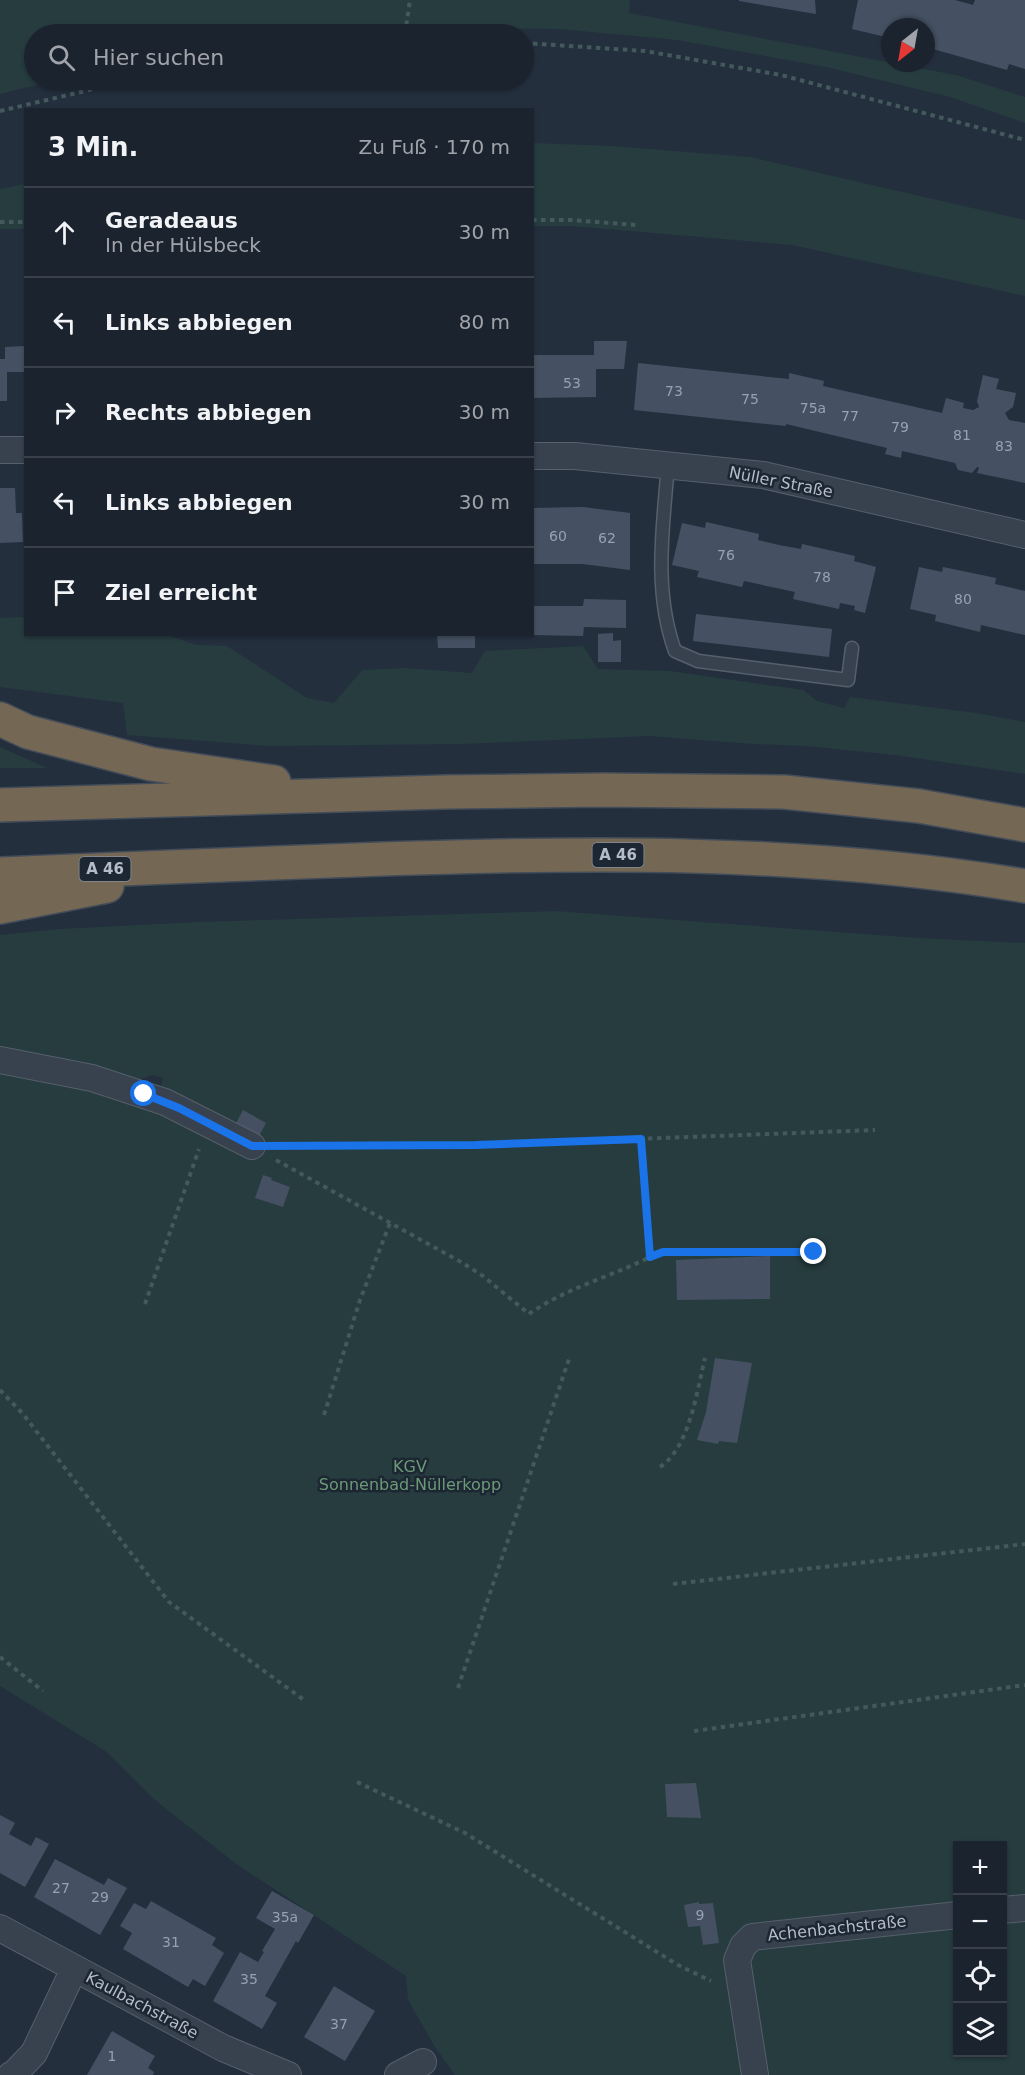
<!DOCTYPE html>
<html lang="de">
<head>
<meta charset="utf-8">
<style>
	:root { --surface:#1b232e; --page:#282f3a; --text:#f1f3f6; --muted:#a0a4aa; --line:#39404a }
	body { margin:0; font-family:"DejaVu Sans",sans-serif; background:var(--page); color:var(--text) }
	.controls { position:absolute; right:18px; bottom:18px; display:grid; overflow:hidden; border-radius:0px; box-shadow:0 2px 4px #0004 }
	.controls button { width:54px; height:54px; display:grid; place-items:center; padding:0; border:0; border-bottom:2px solid var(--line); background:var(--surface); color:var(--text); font:30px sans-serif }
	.compass { position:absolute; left:881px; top:18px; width:54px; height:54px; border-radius:50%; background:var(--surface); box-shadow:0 2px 4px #0004; rotate:211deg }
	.stop { position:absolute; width:18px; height:18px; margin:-14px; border:4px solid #1a73e8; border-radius:50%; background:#fff }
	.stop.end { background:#1a73e8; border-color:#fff; box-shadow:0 2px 6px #0008 }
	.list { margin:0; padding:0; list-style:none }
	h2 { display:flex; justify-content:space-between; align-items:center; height:78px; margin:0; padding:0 24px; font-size:26px }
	h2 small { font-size:20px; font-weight:400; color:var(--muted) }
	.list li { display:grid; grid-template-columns:39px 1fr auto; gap:18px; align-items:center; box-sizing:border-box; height:90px; padding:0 24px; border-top:2px solid var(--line) }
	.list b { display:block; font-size:22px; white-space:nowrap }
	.list p { margin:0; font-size:20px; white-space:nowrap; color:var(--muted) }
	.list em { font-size:20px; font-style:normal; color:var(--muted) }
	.icon { flex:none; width:33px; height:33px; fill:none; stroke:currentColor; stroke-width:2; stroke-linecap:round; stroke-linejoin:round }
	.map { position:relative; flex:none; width:1025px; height:2075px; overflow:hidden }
	.search { position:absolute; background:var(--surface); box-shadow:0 2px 4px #0004; left:24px; top:24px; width:510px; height:66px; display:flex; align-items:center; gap:15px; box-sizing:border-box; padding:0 21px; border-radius:33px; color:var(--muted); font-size:22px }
	.panel { position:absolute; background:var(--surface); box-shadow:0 2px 4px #0004; left:24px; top:108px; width:510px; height:528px; border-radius:0px }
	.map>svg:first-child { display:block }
	.green { fill:#263c3f; fill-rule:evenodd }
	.building { fill:#455162 }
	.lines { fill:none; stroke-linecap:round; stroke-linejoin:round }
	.lane-casing { stroke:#565f6c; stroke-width:15 }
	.street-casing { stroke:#565f6c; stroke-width:28 }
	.highway-casing { stroke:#434c59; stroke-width:36 }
	.path { stroke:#44595c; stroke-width:4; stroke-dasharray:4.5 4.5; stroke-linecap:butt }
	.lane { stroke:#38414e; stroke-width:12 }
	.street { stroke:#38414e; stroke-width:26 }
	.highway { stroke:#746855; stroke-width:33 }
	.route { stroke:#1a73e8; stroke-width:8 }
	.labels { text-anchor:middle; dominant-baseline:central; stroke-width:5; stroke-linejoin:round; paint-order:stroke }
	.number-label { font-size:14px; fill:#98a1af }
	.shield { fill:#1d2633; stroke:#878f9c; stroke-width:1.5 }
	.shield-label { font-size:15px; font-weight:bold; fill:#b4bcc9 }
	.street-label { font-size:16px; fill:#b4bcc9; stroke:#1d2633 }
	.park-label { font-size:16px; fill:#6b9a76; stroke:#1d2633 }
</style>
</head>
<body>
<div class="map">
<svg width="1025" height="2075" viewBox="0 0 1025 2075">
	<rect width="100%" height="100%" fill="#242f3e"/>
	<!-- green -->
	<path class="green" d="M0,0H630L629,13L956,75L1025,97V123L950,97L826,67L677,40L559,29L437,28L306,34H34V80H56L0,94Z
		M533,143L612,146L750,157L1025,220V296L792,245L571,226H533Z
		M25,184V229H0V189Z
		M25,617L26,634L168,635L196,645L227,646L307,698L334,703L362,670L405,668L472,673L485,651L583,646L598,669L670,671L803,690L817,701L844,708L850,697L976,713L1025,722V774L895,755L806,746L753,744L649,736L462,744L268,746L127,735L123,703L0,687V618Z
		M0,747L47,768H0Z
		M555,911L918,938L1025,943V2075H455L435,2047L408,2000L406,1976L235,1863L155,1800L107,1752L0,1686V1070L156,1106L163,1078L152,1075L137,1081L0,1049V935L59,929L199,922ZM958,1846H1002V2052H958Z"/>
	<!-- building -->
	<path class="building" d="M739,0H815L816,14L739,1Z
		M858,0H955L973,5L975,0H1025V69L1009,64L1007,70L926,47V27H890V38L852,29Z
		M594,341H627L624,369H596V397L532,398V355H594Z
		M26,346V372H7V401H0V359H5V347Z
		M638,363L789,379V373L824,381L823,386L942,413L946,398L964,403L963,408L973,410L979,407L977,401L983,375L999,379L996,389L1016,393L1013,407L1005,413L1009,420L1025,423V483L977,473L979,468L977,467L972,473L958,470L955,463L902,451L901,458L885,454L887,448L786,424V426L634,410Z
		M0,488H15L16,513H22L23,542L0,543Z
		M583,507L630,513V570L583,564H532V508Z
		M706,522L759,534L758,540L779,545L801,549L802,544L855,556L854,561L876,567L865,613L854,610L855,606L840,603L839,609L793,599L795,592L744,581L742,587L697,577L699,571L672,565L682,523L705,528Z
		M919,567L942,572L943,567L996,578L995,584L1025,591V635L981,625L980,632L935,621L936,615L910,609Z
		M584,599L626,600V628L584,627L583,636L532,635V606H583Z
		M696,614L832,629L829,657L693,641Z
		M613,633V641L621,640V662H598V634Z
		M437,634H475V648H438Z
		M243,1110L266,1123L258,1138L235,1125Z
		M263,1175L272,1178L271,1180L290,1187L283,1207L255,1198Z
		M770,1256V1299L677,1300L676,1260Z
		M715,1358L752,1363L737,1443L719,1441L718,1444L697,1440L706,1412Z
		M696,1783L701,1818L667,1817L665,1784Z
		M0,1815L15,1823L9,1834L31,1846L36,1837L49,1844L25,1887L0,1873Z
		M55,1859L104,1885L108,1878L127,1888L100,1935L34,1897Z
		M272,1891L314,1915L298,1943L296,1941L265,1996L277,2003L262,2029L213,2001L240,1952L258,1962L264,1952L262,1951L275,1929L256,1918Z
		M151,1901L216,1938L212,1945L224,1953L205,1986L193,1979L188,1987L123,1949L132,1933L120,1926L134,1903L146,1909Z
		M699,1902V1904L713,1903L719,1943L703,1945L700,1926L688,1927L684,1905Z
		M334,1986L375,2011L345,2061L304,2037Z
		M112,2031L155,2056L148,2068L154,2072L153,2075H87Z"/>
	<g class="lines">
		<defs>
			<path id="lane" d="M668,465C663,527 653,590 675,651L698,661L848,680L852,648"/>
			<path id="street" d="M0,450H26
				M532,456H575L763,475L1025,535
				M0,1060L92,1078L165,1102L252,1146
				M1002,1910L1025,1908
				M0,1928L223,2048L288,2075
				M11,2075L14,2074L34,2053L74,1969
				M398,2075L423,2062
				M755,2075L737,1960L743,1946L752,1937L958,1915"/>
			<path id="highway" d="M0,719L28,732L151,764L274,782
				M0,805L444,792L601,790L784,792L919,806L1025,825
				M0,874C119,869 237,864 356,860C579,852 804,849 1025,886
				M0,907L107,886"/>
		</defs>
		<!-- lane casing -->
		<use href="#lane" class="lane-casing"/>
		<!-- street casing -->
		<use href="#street" class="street-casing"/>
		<!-- highway casing -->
		<use href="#highway" class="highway-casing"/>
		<!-- path -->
		<path class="path" d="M405,34L410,0
			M524,43L645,51L781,75L1025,140
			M0,111L132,80
			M532,220H571L636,225
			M0,222H26
			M641,1139L650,1257L663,1252L814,1253
			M279,1146L476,1145L875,1130
			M276,1160L461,1262L483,1276L529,1314C566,1288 610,1277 650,1257
			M145,1304L199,1149
			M0,1390L23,1414L169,1602L304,1700
			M324,1415L360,1300L390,1223
			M660,1467C690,1447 697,1390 705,1358
			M673,1584L1025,1544
			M0,1657L43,1691
			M458,1688L569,1359
			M694,1731L1025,1685
			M357,1782L465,1833L678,1965L711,1981"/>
		<!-- lane -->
		<use href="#lane" class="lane"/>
		<!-- street -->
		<use href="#street" class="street"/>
		<!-- highway -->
		<use href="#highway" class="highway"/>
	</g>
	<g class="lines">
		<!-- route -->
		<path class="route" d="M144,1094L179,1108L252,1146L476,1145L641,1139L650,1257L663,1252H814"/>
	</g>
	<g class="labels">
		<!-- number labels -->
		<g class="number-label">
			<text x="572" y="383">53</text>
			<text x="674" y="391">73</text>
			<text x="750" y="399">75</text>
			<text x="813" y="408">75a</text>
			<text x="850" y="416">77</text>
			<text x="900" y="427">79</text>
			<text x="962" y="435">81</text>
			<text x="1004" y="446">83</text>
			<text x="558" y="536">60</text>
			<text x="607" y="538">62</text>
			<text x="726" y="555">76</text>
			<text x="822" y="577">78</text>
			<text x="963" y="599">80</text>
			<text x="61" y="1888">27</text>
			<text x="100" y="1897">29</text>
			<text x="700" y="1915">9</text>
			<text x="285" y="1917">35a</text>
			<text x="171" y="1942">31</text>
			<text x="249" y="1979">35</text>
			<text x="339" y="2024">37</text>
			<text x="112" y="2056">1</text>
		</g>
		<!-- shield labels -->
		<g class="shield">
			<rect x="592.5" y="843" width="51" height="24" rx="4.5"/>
			<rect x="79.5" y="857" width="51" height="24" rx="4.5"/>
		</g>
		<g class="shield-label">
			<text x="618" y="855">A 46</text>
			<text x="105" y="869">A 46</text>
		</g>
		<!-- street labels -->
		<g class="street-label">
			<text transform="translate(781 482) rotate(11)">Nüller Straße</text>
			<text transform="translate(837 1928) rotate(-6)">Achenbachstraße</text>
			<text transform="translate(142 2005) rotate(28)">Kaulbachstraße</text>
		</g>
		<!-- park labels -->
		<g class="park-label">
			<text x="410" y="1466">KGV<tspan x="410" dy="18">Sonnenbad-Nüllerkopp</tspan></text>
		</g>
	</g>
</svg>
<div class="controls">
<button>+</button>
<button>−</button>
<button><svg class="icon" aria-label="locate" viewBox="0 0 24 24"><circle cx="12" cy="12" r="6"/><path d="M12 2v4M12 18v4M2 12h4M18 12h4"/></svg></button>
<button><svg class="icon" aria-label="layers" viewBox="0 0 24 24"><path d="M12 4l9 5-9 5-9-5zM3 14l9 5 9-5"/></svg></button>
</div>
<svg class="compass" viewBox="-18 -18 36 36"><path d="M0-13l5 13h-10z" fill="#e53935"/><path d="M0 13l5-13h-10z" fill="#a0a4aa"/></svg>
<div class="stop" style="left:144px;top:1094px"></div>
<div class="stop end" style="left:814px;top:1252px"></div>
<div class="search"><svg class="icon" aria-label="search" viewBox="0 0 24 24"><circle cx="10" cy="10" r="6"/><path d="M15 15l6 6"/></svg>Hier suchen</div>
<section class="panel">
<h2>3 Min.<small>Zu Fuß · 170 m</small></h2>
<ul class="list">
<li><svg class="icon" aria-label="ahead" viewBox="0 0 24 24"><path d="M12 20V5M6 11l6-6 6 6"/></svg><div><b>Geradeaus</b><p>In der Hülsbeck</p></div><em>30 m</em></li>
<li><svg class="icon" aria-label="left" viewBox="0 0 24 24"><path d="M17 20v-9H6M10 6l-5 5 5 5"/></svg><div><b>Links abbiegen</b></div><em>80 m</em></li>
<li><svg class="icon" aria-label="right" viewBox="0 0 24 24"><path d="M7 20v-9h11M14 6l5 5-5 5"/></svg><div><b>Rechts abbiegen</b></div><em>30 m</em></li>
<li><svg class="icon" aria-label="left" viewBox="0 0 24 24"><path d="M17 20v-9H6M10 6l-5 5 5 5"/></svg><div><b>Links abbiegen</b></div><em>30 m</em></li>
<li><svg class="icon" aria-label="arrive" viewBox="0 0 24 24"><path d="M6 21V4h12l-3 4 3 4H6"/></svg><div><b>Ziel erreicht</b></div></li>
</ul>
</section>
</div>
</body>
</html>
